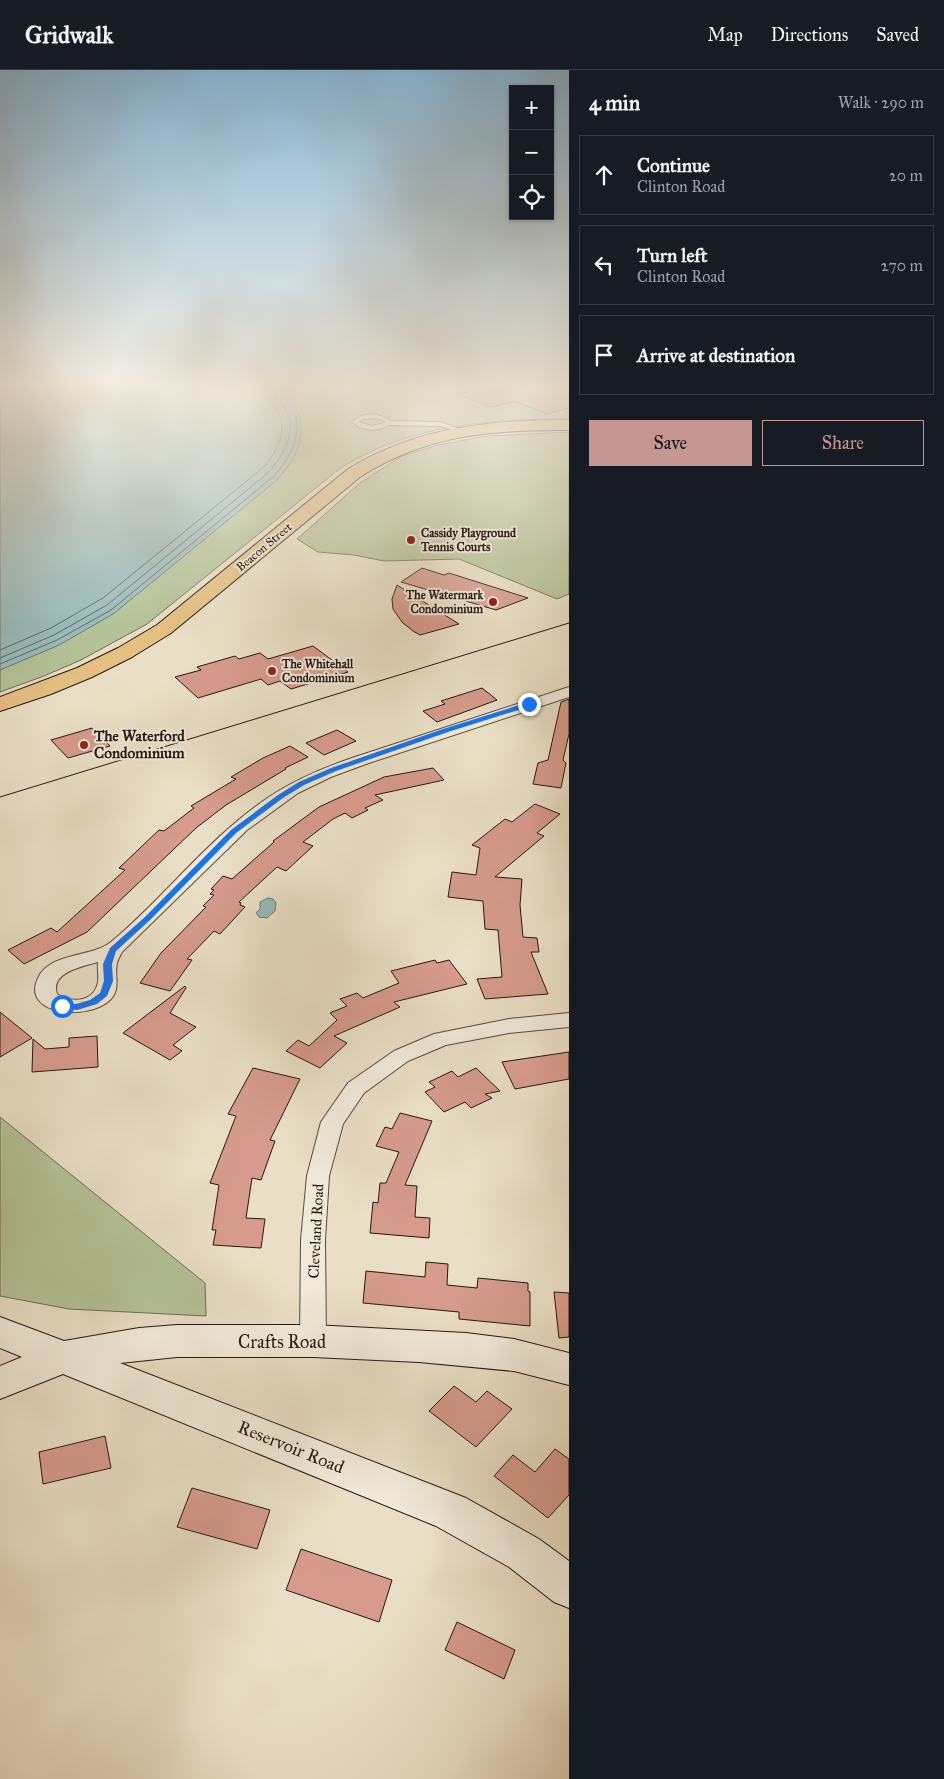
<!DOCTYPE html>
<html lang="en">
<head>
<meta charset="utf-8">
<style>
	:root { --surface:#171b24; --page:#20242c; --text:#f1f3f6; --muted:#9ea1a6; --line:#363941; --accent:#c59692 }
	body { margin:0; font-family:"IM FELL Great Primer",serif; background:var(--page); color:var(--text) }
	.controls { position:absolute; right:15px; top:15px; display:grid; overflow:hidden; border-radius:0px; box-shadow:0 1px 4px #0004 }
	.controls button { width:45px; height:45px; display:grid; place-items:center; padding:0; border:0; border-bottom:1px solid var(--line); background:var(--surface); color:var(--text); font:25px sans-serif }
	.stop { position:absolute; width:15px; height:15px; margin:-11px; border:4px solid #1a73e8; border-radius:50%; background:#fff }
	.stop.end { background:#1a73e8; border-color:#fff; box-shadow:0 1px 5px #0008 }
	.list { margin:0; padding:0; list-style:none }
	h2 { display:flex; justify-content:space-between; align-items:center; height:65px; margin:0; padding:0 20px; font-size:21px }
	h2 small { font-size:16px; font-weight:400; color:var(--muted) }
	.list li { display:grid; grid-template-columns:32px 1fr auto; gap:15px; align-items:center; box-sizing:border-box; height:80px; margin:0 10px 10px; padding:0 10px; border:1px solid var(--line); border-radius:0px }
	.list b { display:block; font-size:19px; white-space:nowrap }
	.list p { margin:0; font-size:16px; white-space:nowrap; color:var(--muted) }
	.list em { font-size:16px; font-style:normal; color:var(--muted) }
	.actions { display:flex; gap:10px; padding:15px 20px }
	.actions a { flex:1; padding:11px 0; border:1px solid var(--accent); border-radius:0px; text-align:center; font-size:18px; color:var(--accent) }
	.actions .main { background:var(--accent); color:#111 }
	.icon { flex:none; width:28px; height:28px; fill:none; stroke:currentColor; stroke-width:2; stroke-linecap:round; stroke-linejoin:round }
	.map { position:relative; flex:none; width:569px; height:1709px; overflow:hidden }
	header { display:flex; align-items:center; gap:30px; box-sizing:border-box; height:70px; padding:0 25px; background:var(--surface); border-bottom:1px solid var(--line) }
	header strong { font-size:24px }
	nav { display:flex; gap:28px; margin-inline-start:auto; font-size:18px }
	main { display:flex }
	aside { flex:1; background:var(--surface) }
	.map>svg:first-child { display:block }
	.green { fill:#b4c297; stroke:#6d6d54 }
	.water { fill:#9bb; stroke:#6b7a77 }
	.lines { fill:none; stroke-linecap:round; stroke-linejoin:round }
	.shore { stroke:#606a66; stroke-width:1 }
	.building { fill:#d69b8d; stroke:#261810 }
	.lane-casing { stroke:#574a3e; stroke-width:2 }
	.street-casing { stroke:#574a3e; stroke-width:2 }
	.secondary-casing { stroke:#261810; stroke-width:2 }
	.primary-casing { stroke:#261810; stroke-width:2 }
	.lane { fill:#f1eada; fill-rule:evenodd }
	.street { fill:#f1eada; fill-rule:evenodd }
	.secondary { fill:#f1eada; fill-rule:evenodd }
	.primary { fill:#e5c083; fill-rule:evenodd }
	.tram { stroke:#261810; stroke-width:1 }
	.route { fill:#1a73e8 }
	.poi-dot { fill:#8f2418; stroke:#f1eada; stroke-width:2 }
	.labels { text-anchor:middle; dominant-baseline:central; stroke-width:4; stroke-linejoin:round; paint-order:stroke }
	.far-poi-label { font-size:12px; font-weight:bold; fill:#261810; stroke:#f1eada; text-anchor:start }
	.far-street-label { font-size:12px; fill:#261810; stroke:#f1eada }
	.poi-label { font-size:15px; font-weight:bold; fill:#261810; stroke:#f1eada; text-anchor:start }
	.street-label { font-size:15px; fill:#261810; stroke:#f1eada }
	.near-street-label { font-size:18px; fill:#261810; stroke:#f1eada }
</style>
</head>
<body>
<header>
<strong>Gridwalk</strong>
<nav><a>Map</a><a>Directions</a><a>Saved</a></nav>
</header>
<main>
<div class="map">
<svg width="569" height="1709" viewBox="0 0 569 1709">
	<rect width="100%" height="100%" fill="#eadfc6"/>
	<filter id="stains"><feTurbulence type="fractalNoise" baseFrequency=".004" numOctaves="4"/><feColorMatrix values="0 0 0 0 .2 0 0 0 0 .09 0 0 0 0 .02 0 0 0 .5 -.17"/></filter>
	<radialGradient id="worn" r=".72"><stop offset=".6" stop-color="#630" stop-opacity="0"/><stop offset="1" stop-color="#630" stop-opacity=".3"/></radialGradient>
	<!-- green -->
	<path class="green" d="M0,318H569V349C489,349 406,355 338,400L147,554L81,590L44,606L0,622Z
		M569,362V524L557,529L459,489L384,491L354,485L318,482L297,469L360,413L402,386L438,375L486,366Z
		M0,1047L205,1213L206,1246L69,1239L0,1226Z"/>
	<!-- water -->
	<path class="water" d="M0,318H284C310,352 306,378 277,410L113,544L59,575L0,600Z
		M268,828L273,829L276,833L275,841L267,848L259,847L256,843L260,839V832Z"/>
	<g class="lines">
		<!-- shore -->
		<path class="shore" d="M0,580L51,558L103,528L264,397C278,380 289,360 276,339C272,332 268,327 266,318
			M0,588L54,565L107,535L269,402C284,384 298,361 285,338C281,331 275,327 274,318
			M0,594L57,570L111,540L274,406C290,388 305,363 292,338C288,331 282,326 280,318"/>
	</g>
	<!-- building -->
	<path class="building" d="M482,318H569V338L546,344L515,331L491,337L459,324Z
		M422,498L444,505L449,503L528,528L496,540L401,512Z
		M397,515L459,554L420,565L413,561L402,552L393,539L392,529Z
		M313,576L348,602L291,619L280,611L268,615L261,609L198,628L175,607L201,600L197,597L235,586L239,589L260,583L268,589Z
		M482,618L497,630L437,652L423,641L445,634L441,631Z
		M569,629V664L563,690L566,693L561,718L533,714L538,693L548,690L561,632Z
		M92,658L110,676L68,688L51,670Z
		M337,660L356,671L324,685L306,673Z
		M290,676L308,687L285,698L286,699L226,735L196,758L87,862L24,894L8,880L51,858L57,862L125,800L119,798L159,760L164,761L194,738L191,736L236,709L231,707L263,688Z
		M433,698L444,710L375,725L383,730L365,738L368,740L352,748L345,743L333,749L303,772L313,776L286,801L277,797L239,832L241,833L240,835L245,837L220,864L214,861L187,889L192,890L170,921L140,913L161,883L206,837L203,836L214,825L210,824L214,820L211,819L223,806L232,809L274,772L273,771L319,737L384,707Z
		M535,734L560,744L537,763L544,766L495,807L522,809L520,835L523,867L537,868L539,882H531L548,924L485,929L477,909L502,907L498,860L485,859L483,831L448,827L452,802L476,805L480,778L472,775L505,749L512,752Z
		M435,890L437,893L449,890L467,914L394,932L400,937L334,966L347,973L320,998L286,981L298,970L309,976L337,950L330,943L347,936L340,929L357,923L363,928L399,913L391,901Z
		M185,916L186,918L170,943L196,957L173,975L182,981L170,990L123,963Z
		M0,942L32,968L0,987Z
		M97,966L98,997L32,1002L33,969L45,979L69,977V968Z
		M569,982V1009L515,1019L502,992Z
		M253,998L300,1009L270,1070L275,1071L261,1110L252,1108L246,1148L265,1149L261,1178L213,1175L216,1160H212L219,1115L210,1113L236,1046L228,1044Z
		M476,998L500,1021L485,1024L492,1028L471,1038L465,1032L444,1042L425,1022L435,1017L429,1012L452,1001L458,1007Z
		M400,1043L432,1051L405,1115L417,1116L415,1147L430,1148L429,1168L370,1163L373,1132L378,1133L380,1113H386L399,1082L376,1076L385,1057L392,1059Z
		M426,1192L448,1194L447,1215L477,1218L478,1208L528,1213V1221L530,1222V1256L459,1249V1242L363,1233L366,1201L425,1207Z
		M554,1222L569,1223V1267L559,1268Z
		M454,1316L476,1332L487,1321L512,1339L476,1377L429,1341Z
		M105,1366L111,1398L43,1414L39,1382Z
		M555,1379L569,1389V1425L548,1448L494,1406L513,1385L535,1402Z
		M192,1418L270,1440L257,1479L177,1457Z
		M301,1479L392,1510L379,1552L286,1520Z
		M457,1552L515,1580L504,1609L445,1580Z"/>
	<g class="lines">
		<defs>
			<path id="lane" d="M374,344L387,348L390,351L440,352L469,362L466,364L440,356L389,355C377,362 363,361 352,352L360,346ZM374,348L383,350L385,353L372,356L359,352L363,349Z"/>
			<path id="street" d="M569,617V627L366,694L331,707L298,723L247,760L122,882C120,886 118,889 117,893C114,905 121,918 111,929C89,952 20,945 38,908C50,882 91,888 111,872C166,826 209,767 269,727C296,709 325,697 355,687ZM98,892C97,898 99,905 98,912C94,933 71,933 57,924C50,902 82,897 98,892Z
				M569,943V957L509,963L446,975L408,991L364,1023L343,1054L329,1106L325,1170L326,1271L322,1279L313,1282L304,1279L300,1271L301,1170L307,1106L321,1052L348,1013L394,981L434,964L509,949Z"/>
			<path id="secondary" d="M0,1247L64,1271L139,1258L177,1255H313L466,1263L514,1269L569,1283V1315L514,1301L419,1292L313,1287H177L120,1293L466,1428L539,1469L569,1491V1538L554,1532L509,1497L436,1456L63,1304L0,1329V1296L22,1287L0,1278Z"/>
			<path id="primary" d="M569,350V360C491,360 428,364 360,407L171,563L132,587L92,607L51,624L0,641V627L77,598L118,578L157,555L348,399C417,357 489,350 569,350Z"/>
		</defs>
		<!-- lane casing -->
		<use href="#lane" class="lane-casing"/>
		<!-- street casing -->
		<use href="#street" class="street-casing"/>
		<!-- secondary casing -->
		<use href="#secondary" class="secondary-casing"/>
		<!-- primary casing -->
		<use href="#primary" class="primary-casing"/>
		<!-- lane -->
		<use href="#lane" class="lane"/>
		<!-- street -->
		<use href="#street" class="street"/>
		<!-- secondary -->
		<use href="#secondary" class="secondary"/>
		<!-- primary -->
		<use href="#primary" class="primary"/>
		<!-- tram -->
		<path class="tram" d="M0,727L569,553"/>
	</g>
	<!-- sky -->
	<linearGradient id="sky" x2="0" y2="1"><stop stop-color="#88b7d6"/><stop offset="0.57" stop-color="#f6f1e5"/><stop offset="1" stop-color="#f6f1e5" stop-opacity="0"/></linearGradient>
	<rect width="569" height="557" fill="url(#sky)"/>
	<!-- route -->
	<path class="route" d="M529,632L532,634L531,636L448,662L336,701L304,715L283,728L236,763L150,850L116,881L112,894L113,911L107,926L97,934L77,940L59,938V934H76L90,930L100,923L104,911L103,894L110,878L145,847L231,760L278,725L299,712L331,698L443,659Z"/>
	<!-- markers -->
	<g class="poi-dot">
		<circle cx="411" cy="470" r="5"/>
		<circle cx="493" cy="532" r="5"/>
		<circle cx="272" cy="601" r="5"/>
		<circle cx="84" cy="675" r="5"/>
	</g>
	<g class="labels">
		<!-- far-poi labels -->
		<g class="far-poi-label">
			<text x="421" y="463">Cassidy Playground<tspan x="421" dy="14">Tennis Courts</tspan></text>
			<text x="483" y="525" text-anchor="end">The Watermark<tspan x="483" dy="14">Condominium</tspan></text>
			<text x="282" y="594">The Whitehall<tspan x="282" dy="14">Condominium</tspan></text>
		</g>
		<!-- far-street labels -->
		<g class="far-street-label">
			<text transform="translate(264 477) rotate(-40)">Beacon Street</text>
		</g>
		<!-- poi labels -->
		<g class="poi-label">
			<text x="94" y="666">The Waterford<tspan x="94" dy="17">Condominium</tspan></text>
		</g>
		<!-- street labels -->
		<g class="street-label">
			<text transform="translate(316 1161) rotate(-87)">Cleveland Road</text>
		</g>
		<!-- near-street labels -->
		<g class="near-street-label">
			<text x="282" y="1272">Crafts Road</text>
			<text transform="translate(291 1377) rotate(22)">Reservoir Road</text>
		</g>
	</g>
	<rect width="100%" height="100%" filter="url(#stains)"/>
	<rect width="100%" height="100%" fill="url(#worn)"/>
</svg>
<div class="controls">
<button>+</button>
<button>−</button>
<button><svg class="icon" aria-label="locate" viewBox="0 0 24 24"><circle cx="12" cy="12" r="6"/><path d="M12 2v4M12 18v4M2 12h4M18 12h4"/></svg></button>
</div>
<div class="stop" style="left:62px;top:936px"></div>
<div class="stop end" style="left:529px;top:634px"></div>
</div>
<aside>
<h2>4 min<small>Walk · 290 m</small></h2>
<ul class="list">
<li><svg class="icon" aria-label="ahead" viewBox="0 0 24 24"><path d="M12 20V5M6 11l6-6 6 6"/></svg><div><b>Continue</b><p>Clinton Road</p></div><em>20 m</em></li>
<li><svg class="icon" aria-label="left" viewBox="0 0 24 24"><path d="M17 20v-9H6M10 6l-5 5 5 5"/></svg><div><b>Turn left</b><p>Clinton Road</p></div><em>270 m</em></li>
<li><svg class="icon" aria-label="arrive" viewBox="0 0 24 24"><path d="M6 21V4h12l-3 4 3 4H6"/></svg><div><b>Arrive at destination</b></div></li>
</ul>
<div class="actions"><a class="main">Save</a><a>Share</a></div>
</aside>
</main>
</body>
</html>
